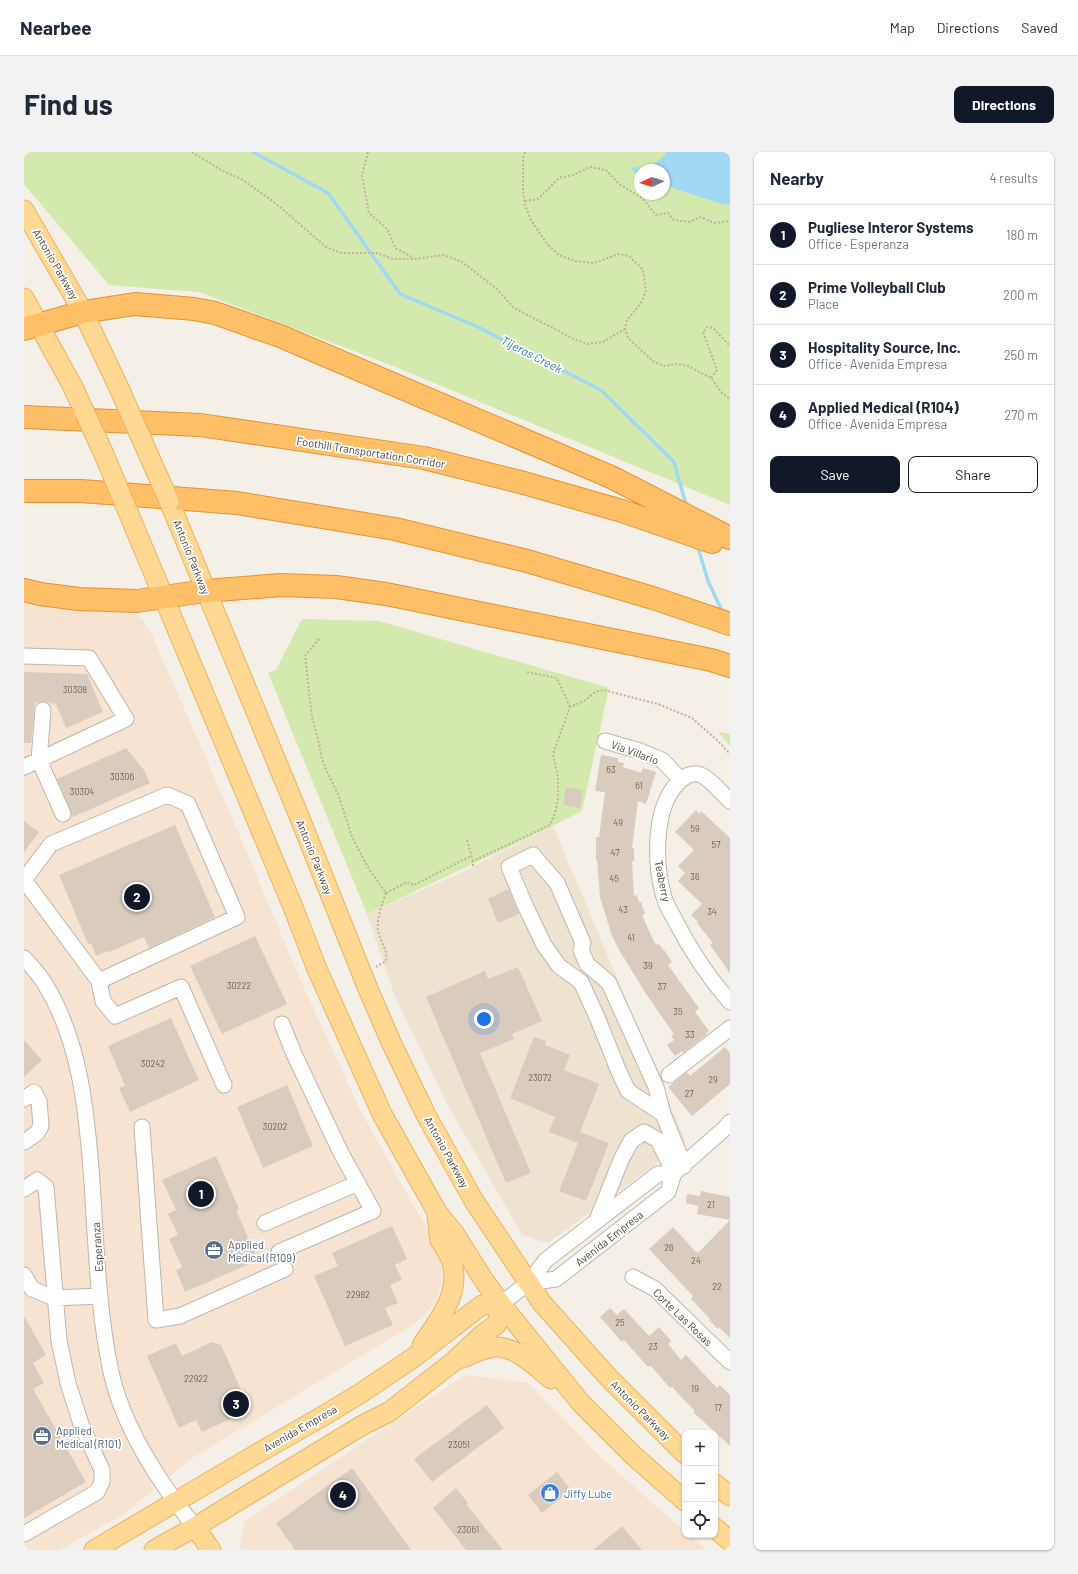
<!DOCTYPE html>
<html lang="en">
<head>
<meta charset="utf-8">
<style>
	:root { --surface:#fff; --page:#f2f2f3; --text:#1f2937; --muted:#747a83; --line:#e0e1e3; --accent:#111827 }
	body { margin:0; font-family:Barlow,sans-serif; background:var(--page); color:var(--text) }
	.controls { position:absolute; right:12px; bottom:12px; display:grid; overflow:hidden; border-radius:8px; box-shadow:0 1px 3px #0004 }
	.controls button { width:36px; height:36px; display:grid; place-items:center; padding:0; border:0; border-bottom:1px solid var(--line); background:var(--surface); color:var(--text); font:20px sans-serif }
	.compass { position:absolute; left:610px; top:12px; width:36px; height:36px; border-radius:50%; background:var(--surface); box-shadow:0 1px 3px #0004; rotate:266deg }
	.you { position:absolute; left:460px; top:867px; width:14px; height:14px; margin:-10px; border:3px solid #fff; border-radius:50%; background:#1a73e8; box-shadow:0 0 0 6px #1a73e833 }
	.badge { display:grid; place-items:center; width:26px; height:26px; border-radius:50%; background:var(--accent); color:#fff; font-size:13px; font-weight:700 }
	.pin { position:absolute; translate:-50% -50%; border:2px solid #fff; box-shadow:0 1px 4px #0006 }
	.list { margin:0; padding:0; list-style:none }
	h2 { display:flex; justify-content:space-between; align-items:center; height:52px; margin:0; padding:0 16px; font-size:17px }
	h2 small { font-size:13px; font-weight:400; color:var(--muted) }
	.list li { display:grid; grid-template-columns:26px 1fr auto; gap:12px; align-items:center; box-sizing:border-box; height:60px; padding:0 16px; border-top:1px solid var(--line) }
	.list b { display:block; font-size:15px; white-space:nowrap }
	.list p { margin:0; font-size:13px; white-space:nowrap; color:var(--muted) }
	.list em { font-size:13px; font-style:normal; color:var(--muted) }
	.actions { display:flex; gap:8px; padding:12px 16px }
	.actions a { flex:1; padding:9px 0; border:1px solid var(--accent); border-radius:8px; text-align:center; font-size:14px; color:var(--accent) }
	.actions .main { background:var(--accent); color:#fff }
	.icon { flex:none; width:22px; height:22px; fill:none; stroke:currentColor; stroke-width:2; stroke-linecap:round; stroke-linejoin:round }
	.map { position:relative; flex:none; width:706px; height:1398px; overflow:hidden; border-radius:8px }
	header { display:flex; align-items:center; gap:24px; box-sizing:border-box; height:56px; padding:0 20px; background:var(--surface); border-bottom:1px solid var(--line) }
	header strong { font-size:19px }
	nav { display:flex; gap:22px; margin-inline-start:auto; font-size:14px }
	.intro { display:flex; align-items:center; justify-content:space-between; box-sizing:border-box; height:96px; padding:0 24px }
	h1 { margin:0; font-size:28px }
	.button { padding:10px 18px; border-radius:8px; background:var(--accent); color:#fff; font-size:14px; font-weight:700 }
	main { display:flex; gap:24px; padding:0 24px }
	aside { flex:1; background:var(--surface); border-radius:8px; box-shadow:0 1px 3px #0004 }
	.map>svg:first-child { display:block }
	.commercial { fill:#f6e3d1 }
	.education { fill:#ede3d0 }
	.green { fill:#d4e9ae; fill-rule:evenodd }
	.water { fill:#a1d8f3 }
	.lines { fill:none; stroke-linecap:round; stroke-linejoin:round }
	.stream { stroke:#a1d8f3; stroke-width:3.5 }
	.building { fill:#d9ccbf }
	.minor-casing { stroke:#c0b6a9; stroke-width:17 }
	.major-casing { stroke:#e7b461; stroke-width:21 }
	.highway-casing { stroke:#e29332; stroke-width:24 }
	.path { stroke:#c2b099; stroke-width:2; stroke-dasharray:2 2; stroke-linecap:butt }
	.minor { stroke:#fff; stroke-width:15 }
	.major { stroke:#ffd894; stroke-width:19 }
	.highway { stroke:#ffbf66; stroke-width:22 }
	.major-bridge-casing { stroke:#e7b461; stroke-width:21; stroke-linecap:butt }
	.major-bridge { stroke:#ffd894; stroke-width:19 }
	.labels { text-anchor:middle; dominant-baseline:central; stroke-width:3.5; stroke-linejoin:round; paint-order:stroke }
	.number-label { font-size:9px; fill:#6c6258 }
	.street-label { font-size:11px; fill:#473f35; stroke:#fff }
	.service-label { font-size:11px; fill:#4e5e75; stroke:#fff; text-anchor:start }
	.shop-label { font-size:11px; fill:#366cbe; stroke:#fff; text-anchor:start }
	.water-label { font-size:12px; font-style:italic; fill:#287ba6; stroke:#fff }
</style>
</head>
<body>
<header>
<strong>Nearbee</strong>
<nav><a>Map</a><a>Directions</a><a>Saved</a></nav>
</header>
<div class="intro"><h1>Find us</h1><a class="button">Directions</a></div>
<main>
<div class="map">
<svg width="706" height="1398" viewBox="0 0 706 1398">
	<rect width="100%" height="100%" fill="#f4efe7"/>
	<!-- commercial -->
	<path class="commercial" d="M0,449L23,454L48,457L106,460L118,467L127,481L221,696L271,816L336,958L404,1079L408,1093L415,1103L418,1118L417,1134L412,1150L400,1163L387,1174L168,1306L100,1362L35,1398H0Z
		M441,1223L504,1231L579,1307L661,1380V1383H665L683,1398H219L216,1395L221,1369Z"/>
	<!-- education -->
	<path class="education" d="M529,674L662,990L524,1091L498,1083L422,950L370,842L343,762L430,724Z"/>
	<!-- green -->
	<path class="green" d="M0,0H706V353L369,214L175,140L85,133L0,32ZM616,18H640V42H616Z
		M278,467L355,469L585,536L558,659L529,674L343,762L244,521L252,518Z
		M694,580L706,582V594Z"/>
	<!-- water -->
	<path class="water" d="M642,0H706V52L701,53L640,33V18H616V25L606,16C619,15 636,13 642,0Z"/>
	<g class="lines">
		<!-- stream -->
		<path class="stream" d="M229,0L304,41L376,142L454,175L577,238L650,310L663,356
			M673,392L684,429L699,461"/>
	</g>
	<!-- building -->
	<path class="building" d="M0,520L63,522L79,560L42,576L32,552L25,551L19,549L11,551L7,591H0Z
		M102,596L120,618L126,631L49,665L33,627Z
		M577,603L594,606V610L600,611L599,615L617,621L619,616L632,620L622,652L614,649L608,696H610V709H608L610,744L613,743L615,750H617L621,762L618,763L631,792L632,791L633,793L635,792L640,799H641L648,810L644,813L675,856L671,860L685,879L682,881L683,882L659,901L658,899L651,904L643,893L650,888L647,884L650,882L622,842L594,796L587,781L576,745L573,708H572V685H575L581,640L571,639Z
		M542,635L559,638L556,656L539,653Z
		M672,658L675,662L677,659L706,686V821L686,793L689,791L673,771L674,770L667,763L678,752L654,729L661,721L654,714L670,698L651,680Z
		M0,669L15,680L0,700Z
		M151,673L191,765L125,796L120,785L85,800L84,799L72,804L67,791L64,792L35,723Z
		M484,737L495,762L474,771L464,747Z
		M231,784L263,852L198,882L166,814Z
		M494,815L518,869L488,882L490,887L456,901L507,1021L482,1031L402,845L461,819L464,827Z
		M147,866L175,928L106,960L95,936L101,934L84,894Z
		M510,885L522,889L521,893L546,903L540,918L575,932L556,980L585,991L562,1049L535,1039L554,991L525,980L531,965L486,946Z
		M0,888L18,908L0,925Z
		M701,895L706,901V932L668,964L644,935L663,920L666,924Z
		M263,933L289,994L239,1016L213,955Z
		M192,1004L215,1057L212,1058L234,1108L161,1140L152,1118L158,1115L145,1087L154,1083L144,1062L152,1058L138,1028Z
		M677,1039L706,1045V1186L695,1175L694,1177L685,1168L686,1167L667,1147L669,1144L625,1097L649,1075L672,1100L673,1099L674,1101L706,1068L673,1062L674,1054L662,1051L663,1042L676,1044Z
		M368,1074L383,1107L371,1113L378,1128L366,1133L374,1151L361,1156L369,1173L321,1194L290,1124L314,1114L308,1101Z
		M586,1156L593,1163L600,1157L625,1184L635,1175L647,1189L644,1192L657,1208L662,1203L693,1236L696,1233L706,1243V1294L669,1260L671,1259L648,1235L646,1236L627,1214L624,1215L600,1188L598,1190L576,1165Z
		M0,1164L22,1203L9,1211L20,1231L9,1237L62,1330L0,1366Z
		M188,1190L197,1193L226,1258L178,1280L172,1268L155,1276L123,1204L152,1191L158,1204Z
		M463,1253L480,1276L408,1330L390,1307Z
		M328,1316L387,1398H271L252,1371Z
		M533,1320L547,1338L518,1361L504,1343Z
		M432,1336L444,1351L442,1352L479,1398H442L409,1356Z
		M598,1374L618,1398H569Z"/>
	<g class="lines">
		<defs>
			<path id="minor" d="M0,504L65,506L102,567L0,615
				M19,558L15,608L39,662
				M581,589L616,599L638,608L657,628
				M706,649C698,642 684,624 674,622C667,621 660,625 655,630C628,655 630,719 642,751C645,758 649,764 652,770C667,799 685,826 706,850
				M0,728L27,692L143,643L164,652L213,765L75,829
				M0,728L75,829L79,849L91,864L157,835L200,933
				M0,806C7,814 16,823 21,832C55,888 62,953 67,1017C72,1084 73,1154 87,1220C99,1275 136,1332 171,1375
				M645,923L706,876
				M0,947L10,940L15,949L17,974L13,981L0,990
				M639,962L604,939L595,920L573,865L557,830L535,814L520,793L500,751L485,715L509,703L533,731L559,791L557,798L563,812L585,831L632,935L639,962L660,1014
				M118,975L132,1168L156,1164L261,1117
				M0,1037L13,1028L22,1035L35,1189L44,1231L57,1272L78,1318V1330L73,1340L0,1382
				M573,1068L597,1008L607,989L620,980L634,988L650,1021
				M241,1071L334,1031
				M255,1100L349,1059L317,1001L270,902L258,872
				M0,1123L8,1137L30,1146L76,1144
				M609,1125L631,1137L706,1210
				M504,1131L532,1127L644,1040L650,1021L700,977L706,970
				M477,1152L504,1131L522,1108L634,1022L650,1021"/>
			<path id="major" d="M0,58L59,160L95,236
				M0,146L48,233L60,259
				M145,349L275,664L344,837L367,890L402,963L450,1049L518,1151L584,1225L661,1302
				M112,379L269,755L293,817L358,962L413,1060L430,1081L461,1130L477,1152L556,1250L611,1305L661,1349
				M398,1193C416,1166 438,1141 427,1107C424,1100 419,1094 416,1088C414,1079 414,1069 413,1060
				M439,1206C448,1202 456,1198 465,1196C488,1190 511,1214 527,1227
				M691,1332L706,1344
				M171,1375L187,1398
				M691,1376L706,1389
				M70,1398L236,1300L299,1264L337,1241L389,1206L458,1153L477,1152
				M130,1398L171,1375L337,1274L365,1260L429,1210L458,1183L473,1172L477,1152"/>
			<path id="highway" d="M0,177L59,160L111,152L170,157L191,161L256,184L587,325L706,386
				M0,265L176,273L400,306L500,331L598,359L688,390
				M0,339H57L213,351L371,377L503,409L629,446L706,472
				M0,438L16,442L55,447L113,449L181,439L257,433L312,435L362,442L687,508L706,514"/>
		</defs>
		<!-- minor casing -->
		<use href="#minor" class="minor-casing"/>
		<!-- major casing -->
		<use href="#major" class="major-casing"/>
		<!-- highway casing -->
		<use href="#highway" class="highway-casing"/>
		<!-- path -->
		<path class="path" d="M168,0L197,18L217,27L250,50L302,95L317,101H353L369,107H391L420,103L438,110L473,137L490,156L550,187L564,192L579,190L601,177
			M344,0L338,24L345,61L364,78L371,96L390,106
			M501,0L499,7V38L501,53L507,68L523,92L535,103L551,109L570,111L595,102L605,104L619,118L622,139L617,151L603,168L601,177L604,186L630,210L640,214L652,212L664,214L687,226L698,241L706,247
			M501,49L514,47L535,26L549,23L566,15L582,18L595,32L618,46L632,63L644,61L650,68L665,70L677,65L690,71L706,69
			M687,226L693,218L679,180L683,175L689,176L706,194
			M295,487L281,504L288,565L294,587L298,607L303,620L314,642L327,682L332,693L345,717L362,741L383,730L390,733L447,704
			M503,520L533,526L546,555
			M443,688L449,709
			M449,714V709L526,673L531,661L534,646V626L529,602L546,555L562,548L571,540L579,538L634,552L668,566L694,589L706,602
			M352,815L362,809C364,798 357,791 355,782C351,770 358,752 362,741"/>
		<!-- minor -->
		<use href="#minor" class="minor"/>
		<!-- major -->
		<use href="#major" class="major"/>
		<!-- highway -->
		<use href="#highway" class="highway"/>
		<defs>
			<path id="major-bridge" d="M95,236L145,349
				M60,259L79,300L112,379"/>
		</defs>
		<!-- major-bridge casing -->
		<use href="#major-bridge" class="major-bridge-casing"/>
		<!-- major-bridge -->
		<use href="#major-bridge" class="major-bridge"/>
	</g>
	<!-- icons -->
	<defs>
		<symbol id="office-disc" viewBox="-11 -11 22 22"><circle r="9.5" fill="#5c6f8a" stroke="#fff"/><path d="M-6-3h4V-5.5h4V-3h4V5H-6ZM-1-4.5V-3h2v-1.5ZM-6 0V1H6V0Z" fill="#fff"/></symbol>
		<symbol id="shop-disc" viewBox="-11 -11 22 22"><circle r="9.5" fill="#3f7fe0" stroke="#fff"/><path d="M-5-2.5h2.3a2.7 3.5 0 0 1 5.4 0H5L5.5 6h-11ZM-1.5-2.5h3a1.5 2.3 0 0 0-3 0Z" fill="#fff"/></symbol>
	</defs>
	<g fill-rule="evenodd">
		<use href="#office-disc" x="179" y="1087" width="22" height="22"/>
		<use href="#office-disc" x="7" y="1273" width="22" height="22"/>
		<use href="#shop-disc" x="515" y="1330" width="22" height="22"/>
	</g>
	<g class="labels">
		<!-- number labels -->
		<g class="number-label">
			<text x="51" y="537">30308</text>
			<text x="587" y="617">63</text>
			<text x="98" y="624">30306</text>
			<text x="615" y="633">61</text>
			<text x="58" y="639">30304</text>
			<text x="594" y="670">49</text>
			<text x="671" y="676">59</text>
			<text x="692" y="692">57</text>
			<text x="591" y="700">47</text>
			<text x="671" y="724">36</text>
			<text x="590" y="726">45</text>
			<text x="599" y="757">43</text>
			<text x="688" y="759">34</text>
			<text x="607" y="785">41</text>
			<text x="624" y="813">39</text>
			<text x="215" y="833">30222</text>
			<text x="638" y="834">37</text>
			<text x="654" y="859">35</text>
			<text x="666" y="882">33</text>
			<text x="129" y="911">30242</text>
			<text x="516" y="925">23072</text>
			<text x="689" y="927">29</text>
			<text x="665" y="941">27</text>
			<text x="251" y="974">30202</text>
			<text x="687" y="1052">21</text>
			<text x="645" y="1095">26</text>
			<text x="672" y="1108">24</text>
			<text x="693" y="1134">22</text>
			<text x="334" y="1142">22982</text>
			<text x="596" y="1170">25</text>
			<text x="629" y="1194">23</text>
			<text x="172" y="1226">22922</text>
			<text x="671" y="1236">19</text>
			<text x="694" y="1255">17</text>
			<text x="435" y="1292">23051</text>
			<text x="444" y="1377">23061</text>
		</g>
		<!-- street labels -->
		<g class="street-label">
			<text transform="translate(32 112) rotate(60)">Antonio Parkway</text>
			<text transform="translate(347 300) rotate(9)">Foothill Transportation Corridor</text>
			<text transform="translate(168 405) rotate(68)">Antonio Parkway</text>
			<text transform="translate(611 600) rotate(20)">Via Villario</text>
			<text transform="translate(291 705) rotate(68)">Antonio Parkway</text>
			<text transform="translate(639 729) rotate(79)">Teaberry</text>
			<text transform="translate(423 1000) rotate(61)">Antonio Parkway</text>
			<text transform="translate(585 1086) rotate(-38)">Avenida Empresa</text>
			<text transform="translate(73 1095) rotate(-94)">Esperanza</text>
			<text transform="translate(659 1165) rotate(44)">Corte Las Rosas</text>
			<text transform="translate(617 1258) rotate(45)">Antonio Parkway</text>
			<text transform="translate(276 1276) rotate(-30)">Avenida Empresa</text>
		</g>
		<!-- service labels -->
		<g class="service-label">
			<text x="204" y="1092">Applied<tspan x="204" dy="13">Medical (R109)</tspan></text>
			<text x="32" y="1278">Applied<tspan x="32" dy="13">Medical (R101)</tspan></text>
		</g>
		<!-- shop labels -->
		<g class="shop-label">
			<text x="540" y="1341">Jiffy Lube</text>
		</g>
		<!-- water labels -->
		<g class="water-label">
			<text transform="translate(508 202) rotate(27)">Tijeras Creek</text>
		</g>
	</g>
</svg>
<div class="controls">
<button>+</button>
<button>−</button>
<button><svg class="icon" aria-label="locate" viewBox="0 0 24 24"><circle cx="12" cy="12" r="6"/><path d="M12 2v4M12 18v4M2 12h4M18 12h4"/></svg></button>
</div>
<svg class="compass" viewBox="-18 -18 36 36"><path d="M0-13l5 13h-10z" fill="#e53935"/><path d="M0 13l5-13h-10z" fill="#747a83"/></svg>
<div class="you"></div>
<div class="pin badge" style="left:177px;top:1042px">1</div>
<div class="pin badge" style="left:113px;top:745px">2</div>
<div class="pin badge" style="left:212px;top:1252px">3</div>
<div class="pin badge" style="left:319px;top:1343px">4</div>
</div>
<aside>
<h2>Nearby<small>4 results</small></h2>
<ul class="list">
<li><span class="badge">1</span><div><b>Pugliese Interor Systems</b><p>Office · Esperanza</p></div><em>180 m</em></li>
<li><span class="badge">2</span><div><b>Prime Volleyball Club</b><p>Place</p></div><em>200 m</em></li>
<li><span class="badge">3</span><div><b>Hospitality Source, Inc.</b><p>Office · Avenida Empresa</p></div><em>250 m</em></li>
<li><span class="badge">4</span><div><b>Applied Medical (R104)</b><p>Office · Avenida Empresa</p></div><em>270 m</em></li>
</ul>
<div class="actions"><a class="main">Save</a><a>Share</a></div>
</aside>
</main>
</body>
</html>
